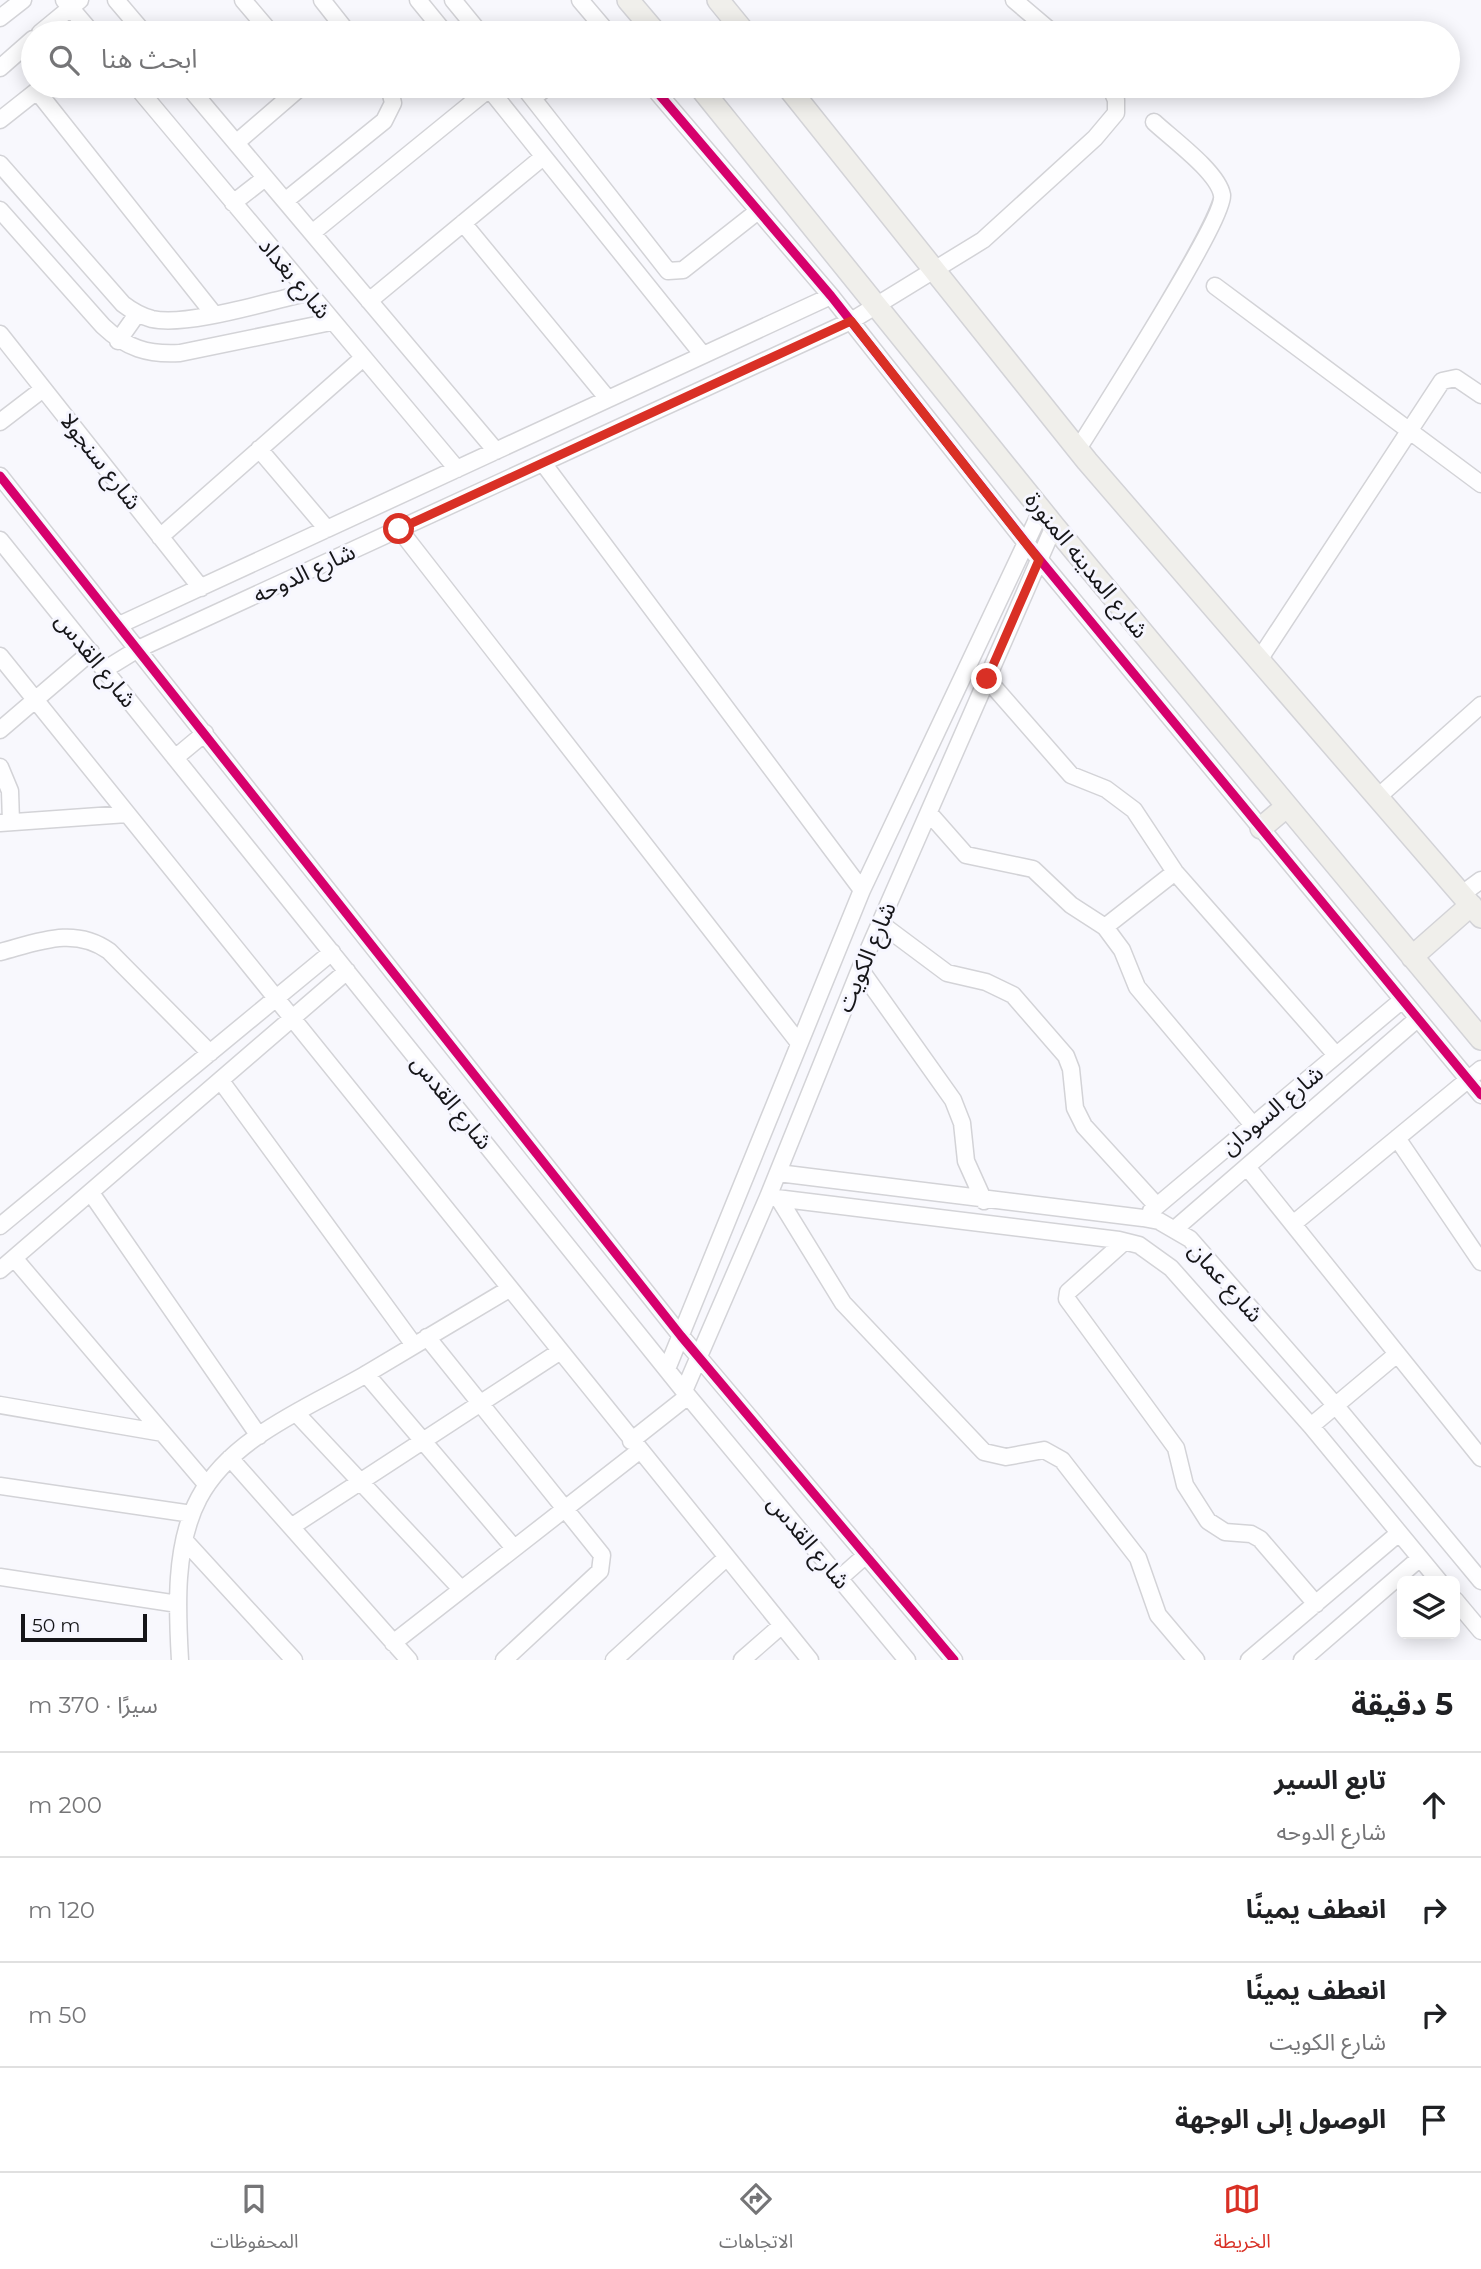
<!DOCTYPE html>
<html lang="ar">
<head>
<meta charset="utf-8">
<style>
	:root { --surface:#fff; --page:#f2f2f2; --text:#202124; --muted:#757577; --line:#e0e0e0; --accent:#d93025 }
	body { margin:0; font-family:Montserrat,"Noto Sans Arabic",sans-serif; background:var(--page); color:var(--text); direction:rtl }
	.controls { position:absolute; right:21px; bottom:21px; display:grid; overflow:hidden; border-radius:10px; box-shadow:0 4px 18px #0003 }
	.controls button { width:63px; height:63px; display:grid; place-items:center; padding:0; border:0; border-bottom:2px solid var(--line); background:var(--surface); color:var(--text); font:35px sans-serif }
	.scale { position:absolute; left:21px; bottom:18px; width:126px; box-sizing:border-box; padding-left:7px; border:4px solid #161619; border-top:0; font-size:19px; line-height:24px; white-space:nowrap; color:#161619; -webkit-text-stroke:5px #f6f6ff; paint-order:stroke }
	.stop { position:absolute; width:21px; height:21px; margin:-16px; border:5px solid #d93025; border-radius:50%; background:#fff }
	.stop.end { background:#d93025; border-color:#fff; box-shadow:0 2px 7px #0008 }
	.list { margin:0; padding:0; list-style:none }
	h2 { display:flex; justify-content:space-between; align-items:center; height:91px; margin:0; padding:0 28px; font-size:30px }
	h2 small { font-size:23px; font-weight:400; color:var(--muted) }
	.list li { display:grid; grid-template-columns:46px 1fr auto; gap:21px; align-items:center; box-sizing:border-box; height:105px; padding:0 28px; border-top:2px solid var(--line) }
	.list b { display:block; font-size:26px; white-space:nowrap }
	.list p { margin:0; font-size:23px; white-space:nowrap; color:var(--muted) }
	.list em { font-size:23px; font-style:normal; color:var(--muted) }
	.icon { flex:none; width:38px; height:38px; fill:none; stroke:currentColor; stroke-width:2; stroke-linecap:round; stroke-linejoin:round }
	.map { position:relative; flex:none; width:1481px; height:1660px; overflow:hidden; direction:ltr }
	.search { position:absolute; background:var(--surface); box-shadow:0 4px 18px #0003; left:21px; right:21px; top:21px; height:77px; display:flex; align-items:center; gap:18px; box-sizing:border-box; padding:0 24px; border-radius:38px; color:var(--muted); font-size:26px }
	.sheet { height:511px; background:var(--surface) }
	nav { display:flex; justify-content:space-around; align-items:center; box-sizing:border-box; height:98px; border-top:2px solid var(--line); background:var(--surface); font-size:19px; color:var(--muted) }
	nav a { display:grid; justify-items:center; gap:4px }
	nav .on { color:var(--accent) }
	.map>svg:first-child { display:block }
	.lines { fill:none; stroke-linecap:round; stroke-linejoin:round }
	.street-casing { stroke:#d3d3d7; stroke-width:19 }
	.secondary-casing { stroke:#d3d3d7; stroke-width:24 }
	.street { stroke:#fefeff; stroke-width:16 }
	.secondary { stroke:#f0efeb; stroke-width:21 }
	.cycleway-casing { stroke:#f6f6ff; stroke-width:13 }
	.cycleway { stroke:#d6006c; stroke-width:9 }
	.route { stroke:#d93025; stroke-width:9 }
	.labels { text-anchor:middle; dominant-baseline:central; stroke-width:6; stroke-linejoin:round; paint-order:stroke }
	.street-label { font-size:23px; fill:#161619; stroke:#f6f6ff }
</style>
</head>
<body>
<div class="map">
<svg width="1481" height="1660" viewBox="0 0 1481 1660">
	<rect width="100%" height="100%" fill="#f8f8fd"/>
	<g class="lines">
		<defs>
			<path id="street" d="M64,0L92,33
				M116,0L144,33
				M243,0L271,33
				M322,0L348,33
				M418,0L445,33
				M453,0L480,33
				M580,0L608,33
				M1014,0L1053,33
				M0,18L23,0
				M40,33L80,0
				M0,68L33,39
				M136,86L457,469
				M188,86L496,451
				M487,86L703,355
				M523,86L668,271L683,270L758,211
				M652,86L831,296L1026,543L1481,1095
				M37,91L213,313
				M533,98L548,86
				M0,120L43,86
				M236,143L302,86
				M0,164L123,304C132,311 141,316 152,319C188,327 269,301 307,293
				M285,201L384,121L393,103L389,86
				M233,203L265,178
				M0,210L103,326C126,348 148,355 180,353L331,322
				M463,223L608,399
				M312,233L489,89
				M1215,286L1481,484
				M369,301L543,157
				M0,334L201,588
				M118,341L137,314
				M0,422L43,389
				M259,449L327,529
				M1078,449C1098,417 1226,217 1222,195C1218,172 1171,138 1154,122
				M543,463L862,890
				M0,476L681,1336L954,1660
				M399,529L799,1043
				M160,537L363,358
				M0,540L688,1396L907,1660
				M119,625L831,296
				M0,656L810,1660
				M1259,660L1442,381L1456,378L1481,395
				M104,670L138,649L851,321L983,240L1095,138L1116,113V100L1110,86
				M987,679L1071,775L1106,789L1134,810L1175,872L1336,1055
				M0,730L91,652
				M175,758L205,733
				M0,767L10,791L11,822
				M1379,796L1481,705
				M929,813L966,855L1033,869L1071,905L1105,927L1122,950L1137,987L1253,1125
				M0,823L127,814
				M1462,894L1481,880
				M880,923L947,973L986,982L1013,995L1066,1056L1071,1069L1075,1108L1084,1126L1157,1206
				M1105,927L1175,872
				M0,952C38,942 74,926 109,951L210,1053
				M860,969L953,1100L962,1123L966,1161L984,1201
				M221,1081L414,1345
				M1397,1138L1481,1262
				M1247,1167L1481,1458
				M778,1173L1143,1218L1159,1221L1190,1239L1336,1406L1481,1581
				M91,1193L259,1436
				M768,1197L1119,1240L1139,1245L1171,1268L1311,1426L1439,1581
				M779,1199L843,1303L984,1452L1006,1457L1044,1450L1062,1460L1138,1558L1158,1615L1196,1660
				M1151,1211L1401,1001
				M1293,1224L1481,1069
				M0,1226L332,952
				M1176,1228L1416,1020
				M1124,1242L1068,1292L1067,1299L1176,1448L1185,1485L1208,1521L1225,1532L1251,1534L1260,1539L1316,1604
				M14,1258L207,1485
				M0,1270L347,971
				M427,1337L602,1555L600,1571L504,1660
				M667,1369L862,890L1041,511
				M366,1374L514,1548
				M684,1391L768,1197L860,969L1054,526
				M0,1405L163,1433
				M297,1414L461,1589
				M1311,1426L1397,1354
				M631,1441L688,1396
				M230,1458L409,1660
				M0,1486L192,1514
				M291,1527L559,1352
				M185,1541L294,1660
				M0,1577L178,1604
				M840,1578L866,1555
				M1455,1600L1481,1631
				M393,1643L639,1451
				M180,1660C177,1609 174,1545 199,1498C231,1438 307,1408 363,1376C412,1347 460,1318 509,1289
				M614,1660L726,1558
				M742,1660L782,1625
				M1249,1660L1399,1533
				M1302,1660L1420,1558"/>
			<path id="secondary" d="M628,0L656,33
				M718,0L745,33
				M699,86L1054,526L1481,1039
				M787,86L1087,461L1481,917
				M1261,828L1286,807
				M1412,957L1471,905"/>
		</defs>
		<!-- street casing -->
		<use href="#street" class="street-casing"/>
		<!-- secondary casing -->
		<use href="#secondary" class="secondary-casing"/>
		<!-- street -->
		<use href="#street" class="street"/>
		<!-- secondary -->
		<use href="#secondary" class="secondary"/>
		<defs>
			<path id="cycleway" d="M652,86L831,296L1026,543L1481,1095
				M0,476L681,1336L954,1660"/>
		</defs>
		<!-- cycleway casing -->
		<use href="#cycleway" class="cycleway-casing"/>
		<!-- cycleway -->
		<use href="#cycleway" class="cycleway"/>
	</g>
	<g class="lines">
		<!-- route -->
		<path class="route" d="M399,529L851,321L1039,560L987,679"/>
	</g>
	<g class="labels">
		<!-- street labels -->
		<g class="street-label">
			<text transform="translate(295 278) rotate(50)">شارع بغداد</text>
			<text transform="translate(101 461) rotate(52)">شارع سنجولا</text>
			<text transform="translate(1087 565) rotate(51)">شارع المدينه المنورة</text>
			<text transform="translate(304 573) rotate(-25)">شارع الدوحه</text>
			<text transform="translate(96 660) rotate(51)">شارع القدس</text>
			<text transform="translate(866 957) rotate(-67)">شارع الكويت</text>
			<text transform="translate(452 1102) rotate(51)">شارع القدس</text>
			<text transform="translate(1272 1110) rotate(-40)">شارع السودان</text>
			<text transform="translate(1226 1282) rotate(48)">شارع عمان</text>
			<text transform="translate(809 1542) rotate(50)">شارع القدس</text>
		</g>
	</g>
</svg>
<div class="controls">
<button><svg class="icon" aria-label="layers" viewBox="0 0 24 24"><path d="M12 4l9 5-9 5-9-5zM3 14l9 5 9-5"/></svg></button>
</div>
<div class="scale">50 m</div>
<div class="stop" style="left:399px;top:529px"></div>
<div class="stop end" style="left:987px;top:679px"></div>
<div class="search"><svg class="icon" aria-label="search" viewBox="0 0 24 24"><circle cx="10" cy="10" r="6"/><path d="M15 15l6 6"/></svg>ابحث هنا</div>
</div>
<section class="sheet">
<h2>5 دقيقة<small>سيرًا · 370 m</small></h2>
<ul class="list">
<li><svg class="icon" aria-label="ahead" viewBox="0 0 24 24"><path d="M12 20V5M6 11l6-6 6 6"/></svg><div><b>تابع السير</b><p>شارع الدوحه</p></div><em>200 m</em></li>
<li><svg class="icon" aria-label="right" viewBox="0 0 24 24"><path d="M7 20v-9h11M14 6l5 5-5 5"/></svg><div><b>انعطف يمينًا</b></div><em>120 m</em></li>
<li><svg class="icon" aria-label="right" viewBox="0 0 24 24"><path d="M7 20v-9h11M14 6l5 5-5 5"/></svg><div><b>انعطف يمينًا</b><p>شارع الكويت</p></div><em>50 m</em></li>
<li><svg class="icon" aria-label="arrive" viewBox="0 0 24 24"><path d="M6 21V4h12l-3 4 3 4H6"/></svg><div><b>الوصول إلى الوجهة</b></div></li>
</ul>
</section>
<nav>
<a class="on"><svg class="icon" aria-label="map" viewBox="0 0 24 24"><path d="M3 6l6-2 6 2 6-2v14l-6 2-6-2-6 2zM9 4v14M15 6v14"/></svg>الخريطة</a>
<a><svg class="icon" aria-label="directions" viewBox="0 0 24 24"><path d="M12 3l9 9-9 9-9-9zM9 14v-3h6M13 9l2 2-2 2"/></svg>الاتجاهات</a>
<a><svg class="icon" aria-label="saved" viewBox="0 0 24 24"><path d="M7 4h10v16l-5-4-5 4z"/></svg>المحفوظات</a>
</nav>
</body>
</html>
